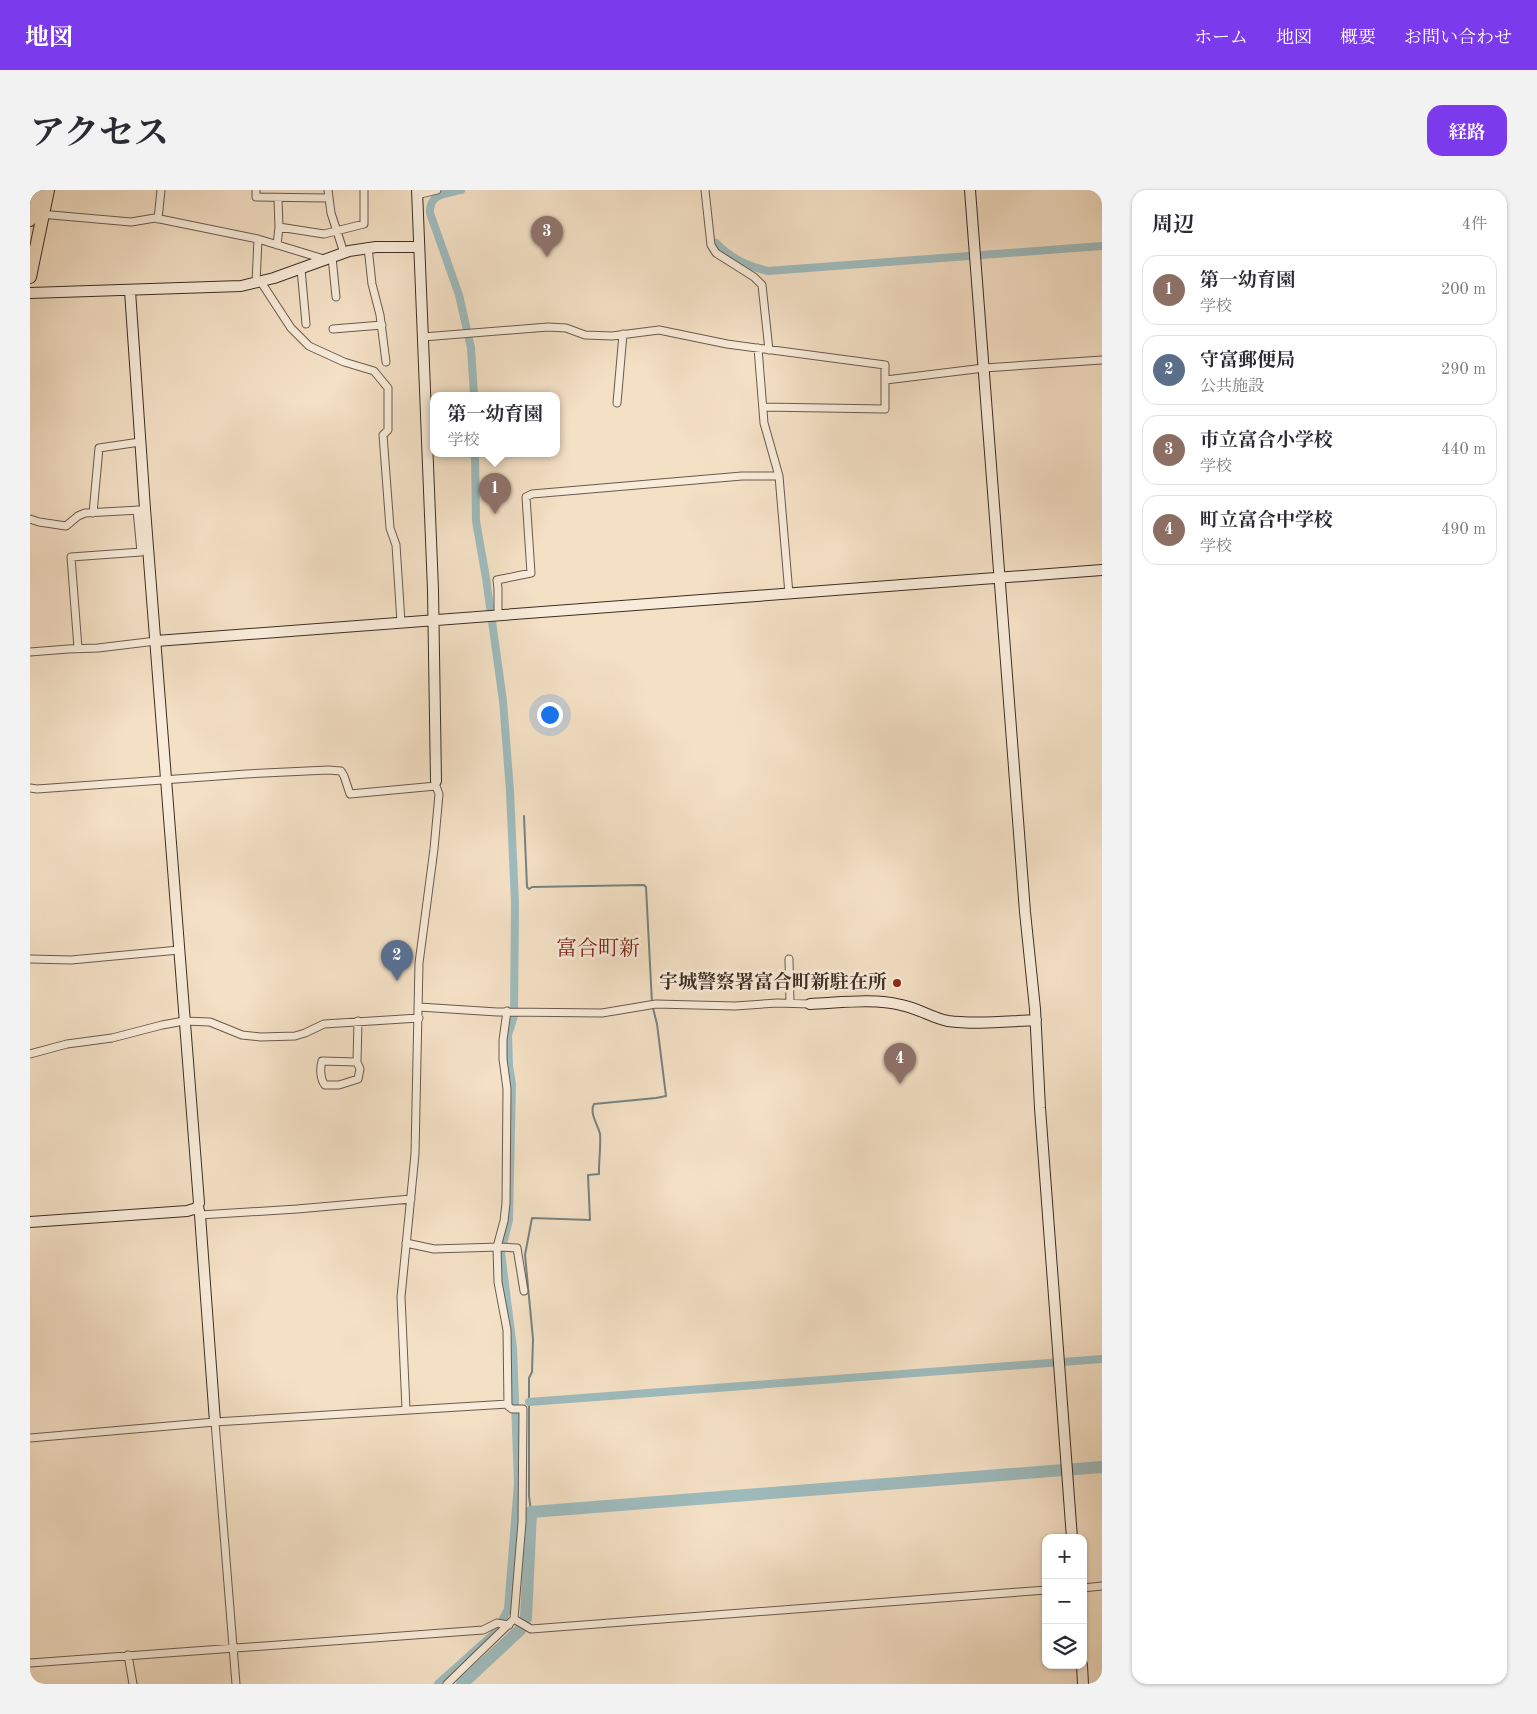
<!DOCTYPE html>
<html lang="ja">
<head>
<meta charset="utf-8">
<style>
	:root { --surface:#fff; --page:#f2f2f3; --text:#2b2b33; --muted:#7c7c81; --line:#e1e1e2; --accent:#7c3aed }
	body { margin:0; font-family:"Old Standard TT","Noto Serif JP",serif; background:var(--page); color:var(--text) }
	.controls { position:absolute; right:15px; bottom:15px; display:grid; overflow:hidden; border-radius:10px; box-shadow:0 1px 4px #0004 }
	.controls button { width:45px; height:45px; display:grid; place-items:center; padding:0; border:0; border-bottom:1px solid var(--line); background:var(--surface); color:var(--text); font:25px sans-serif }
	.you { position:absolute; left:519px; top:524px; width:18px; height:18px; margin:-12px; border:4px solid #fff; border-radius:50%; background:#1a73e8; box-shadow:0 0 0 8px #1a73e833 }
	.badge { display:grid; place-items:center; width:32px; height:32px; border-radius:50%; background:var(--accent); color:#fff; font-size:16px; font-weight:700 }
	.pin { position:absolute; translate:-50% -41px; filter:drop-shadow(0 1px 2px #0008) }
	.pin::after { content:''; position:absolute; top:26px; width:18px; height:15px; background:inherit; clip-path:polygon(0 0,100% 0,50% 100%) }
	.popup { position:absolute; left:400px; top:202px; width:130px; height:65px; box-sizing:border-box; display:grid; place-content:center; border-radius:10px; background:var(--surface); filter:drop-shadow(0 1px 4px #0005); font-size:16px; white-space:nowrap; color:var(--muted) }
	.popup b { font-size:19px; color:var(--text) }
	.popup::after { content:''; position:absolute; left:50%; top:100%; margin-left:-10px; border:10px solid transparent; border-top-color:var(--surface) }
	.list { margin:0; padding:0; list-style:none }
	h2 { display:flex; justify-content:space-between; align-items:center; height:65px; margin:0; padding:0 20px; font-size:21px }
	h2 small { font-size:16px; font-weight:400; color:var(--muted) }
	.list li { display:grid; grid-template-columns:32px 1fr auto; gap:15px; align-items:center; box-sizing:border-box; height:70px; margin:0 10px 10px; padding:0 10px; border:1px solid var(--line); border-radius:15px }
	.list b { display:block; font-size:19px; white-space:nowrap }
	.list p { margin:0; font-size:16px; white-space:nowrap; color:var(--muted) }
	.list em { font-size:16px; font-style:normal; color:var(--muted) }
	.icon { flex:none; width:28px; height:28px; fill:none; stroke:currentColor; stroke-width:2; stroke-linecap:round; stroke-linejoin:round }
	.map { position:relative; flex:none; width:1072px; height:1494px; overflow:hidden; border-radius:15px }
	header { display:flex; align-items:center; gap:30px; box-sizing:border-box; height:70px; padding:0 25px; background:var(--accent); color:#fff }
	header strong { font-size:24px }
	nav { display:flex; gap:28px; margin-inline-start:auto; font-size:18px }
	.intro { display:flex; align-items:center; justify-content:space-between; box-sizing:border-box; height:120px; padding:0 30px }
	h1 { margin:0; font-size:35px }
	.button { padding:12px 22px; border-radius:15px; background:var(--accent); color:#fff; font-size:18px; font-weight:700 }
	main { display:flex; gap:30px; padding:0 30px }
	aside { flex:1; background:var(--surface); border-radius:15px; box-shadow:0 1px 4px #0004 }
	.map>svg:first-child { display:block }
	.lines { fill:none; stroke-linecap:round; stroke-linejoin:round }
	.stream { stroke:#768381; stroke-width:2 }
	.canal { stroke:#9ebbbd; stroke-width:8 }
	.river { stroke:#9ebbbd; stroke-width:12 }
	.street-casing { stroke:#695a4e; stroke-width:9 }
	.secondary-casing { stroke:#3b2e26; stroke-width:12 }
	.highway-casing { stroke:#3b2e26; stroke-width:14 }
	.street { stroke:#f8ebd9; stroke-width:7 }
	.secondary { stroke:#f8ebd9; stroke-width:10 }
	.highway { stroke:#f4e0c5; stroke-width:12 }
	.poi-dot { fill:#8f2418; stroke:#f8ebd9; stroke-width:2 }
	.labels { text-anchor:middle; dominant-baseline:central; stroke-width:5; stroke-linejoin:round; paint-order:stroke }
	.poi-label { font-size:19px; font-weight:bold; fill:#3b2e26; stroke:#f8ebd9; text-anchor:end }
	.quarter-label { font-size:21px; fill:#7a1f14; stroke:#f8ebd9 }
</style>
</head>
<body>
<header>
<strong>地図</strong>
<nav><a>ホーム</a><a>地図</a><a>概要</a><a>お問い合わせ</a></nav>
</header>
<div class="intro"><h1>アクセス</h1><a class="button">経路</a></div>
<main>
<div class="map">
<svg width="1072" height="1494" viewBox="0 0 1072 1494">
	<rect width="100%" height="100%" fill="#f4e0c5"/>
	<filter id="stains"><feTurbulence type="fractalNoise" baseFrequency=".004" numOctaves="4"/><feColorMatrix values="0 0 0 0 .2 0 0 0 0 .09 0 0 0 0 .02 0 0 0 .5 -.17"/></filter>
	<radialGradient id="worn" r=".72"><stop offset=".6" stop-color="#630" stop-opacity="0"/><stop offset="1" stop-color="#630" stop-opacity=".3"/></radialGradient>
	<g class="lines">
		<!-- stream -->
		<path class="stream" d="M494,626L497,697L499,699L502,697L614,695L616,697L622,813
			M501,1322L499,1306V1188L502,1182L503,1149L495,1065L502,1028L560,1030L558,985L569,984V980C569,969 571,955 570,944C568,935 559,923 564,914L626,908L636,906L627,834L623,818"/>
		<!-- canal -->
		<path class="canal" d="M431,0C416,4 399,3 400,23L429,105L441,158L444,205
			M686,53C702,69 717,76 738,81L1072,56
			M499,1212L1072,1169
			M408,1494L467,1441L478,1419L488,1293L483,1158L471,1062L479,1030L482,894L479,876L478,845L484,826L485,713L480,601L473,511L456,388L446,331L445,263"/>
		<!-- river -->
		<path class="river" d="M432,1494L490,1440L496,1428L501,1322L1072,1277"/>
		<defs>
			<path id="street" d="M226,0V7L298,8
				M298,0L301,23L314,63
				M675,0L681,55L686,63L724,87L732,95L739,160
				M387,5L407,0
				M10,24L101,32L125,28L228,49L294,69
				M128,29L131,0
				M249,37L294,44L334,34V0
				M247,55L249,37L248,9
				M338,57L342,94L350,125L356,172
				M302,67L306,107
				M271,79L276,134
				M231,92L261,138L279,156L314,172L344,181L358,198V240L353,245L360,338L366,355L371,432
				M226,93L228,49
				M303,139L352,135
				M393,147L518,137L536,138L555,145L582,146L629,140L697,154L855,175V219L733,217
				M728,158L734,233L749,286L759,404
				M856,190L954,178L1072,170
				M587,213L593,144
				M63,323L69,258L110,252
				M0,329L9,332L36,336L48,326L55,323L110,320
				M468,426V399L467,390L501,383L496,307L502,304L712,286H749
				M48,458L41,367L111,362L107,320
				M0,462L38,459L68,458L126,451
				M0,598L7,599L216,584L298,580L311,581L314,586L320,604L406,596
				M0,769L41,770L149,760
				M759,769L760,813
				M389,817L467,822L572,823L626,814L705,816L747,813L780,814
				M0,864L37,854L82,848L132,835L154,831L180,832L212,845L231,847L265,846L275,843L294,834L389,828
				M327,872L292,871C290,878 290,889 295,895H309L328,889L330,879L327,872L328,831
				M170,1025L267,1019L381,1009
				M376,1053L404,1059L469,1057L487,1058L494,1101
				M376,1219L371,1107L385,964L389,773L404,659L409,604L406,596V591
				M185,1232L206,1494
				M0,1248L185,1232L478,1214
				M1053,1398L1072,1396
				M484,1429L501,1439L1016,1400
				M98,1465L103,1494
				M0,1473L453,1440L467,1433L479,1435
				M417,1494L484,1429L492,1332L493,1219H482L478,1216L477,1140L468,1092L467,1057L474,1031L476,1013L477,899L473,869V850L477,821"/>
			<path id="secondary" d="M387,0L403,400L406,591
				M940,0L995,722L1005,819L1010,918L1042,1348
				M0,103L211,96L244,88L319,61L346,57H389
				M126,451L1072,380
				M780,814C808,813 844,808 871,815C888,818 902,828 918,831C947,835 978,831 1006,830
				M168,1017L170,1025L185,1232
				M0,1032L157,1021L167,1018L169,1013L115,319L100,101
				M1052,1475L1053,1494"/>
			<path id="highway" d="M0,30L7,0
				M0,87L18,0"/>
		</defs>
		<!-- street casing -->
		<use href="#street" class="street-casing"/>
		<!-- secondary casing -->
		<use href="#secondary" class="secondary-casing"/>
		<!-- highway casing -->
		<use href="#highway" class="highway-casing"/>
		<!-- street -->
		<use href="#street" class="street"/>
		<!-- secondary -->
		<use href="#secondary" class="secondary"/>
		<!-- highway -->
		<use href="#highway" class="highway"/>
	</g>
	<!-- markers -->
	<circle class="poi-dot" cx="867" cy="793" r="5"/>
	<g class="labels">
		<!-- poi labels -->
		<g class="poi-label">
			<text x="857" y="793">宇城警察署富合町新駐在所</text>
		</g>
		<!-- quarter labels -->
		<g class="quarter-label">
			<text x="568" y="759">富合町新</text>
		</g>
	</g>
	<rect width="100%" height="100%" filter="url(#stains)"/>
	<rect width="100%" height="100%" fill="url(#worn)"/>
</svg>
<div class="controls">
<button>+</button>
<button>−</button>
<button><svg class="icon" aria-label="layers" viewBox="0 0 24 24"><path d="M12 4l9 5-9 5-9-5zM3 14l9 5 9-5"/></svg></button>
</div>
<div class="you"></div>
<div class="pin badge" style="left:465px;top:324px;background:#8d6e63">1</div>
<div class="popup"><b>第一幼育園</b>学校</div>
<div class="pin badge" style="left:367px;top:791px;background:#5c6f8a">2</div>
<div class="pin badge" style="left:517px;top:67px;background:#8d6e63">3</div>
<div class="pin badge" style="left:870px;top:894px;background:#8d6e63">4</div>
</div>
<aside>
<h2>周辺<small>4件</small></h2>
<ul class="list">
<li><span class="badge" style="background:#8d6e63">1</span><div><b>第一幼育園</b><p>学校</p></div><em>200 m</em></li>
<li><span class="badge" style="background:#5c6f8a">2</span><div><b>守富郵便局</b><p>公共施設</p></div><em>290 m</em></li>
<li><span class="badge" style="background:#8d6e63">3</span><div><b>市立富合小学校</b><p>学校</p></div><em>440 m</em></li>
<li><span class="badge" style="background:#8d6e63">4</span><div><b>町立富合中学校</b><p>学校</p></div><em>490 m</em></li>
</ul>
</aside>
</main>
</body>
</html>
